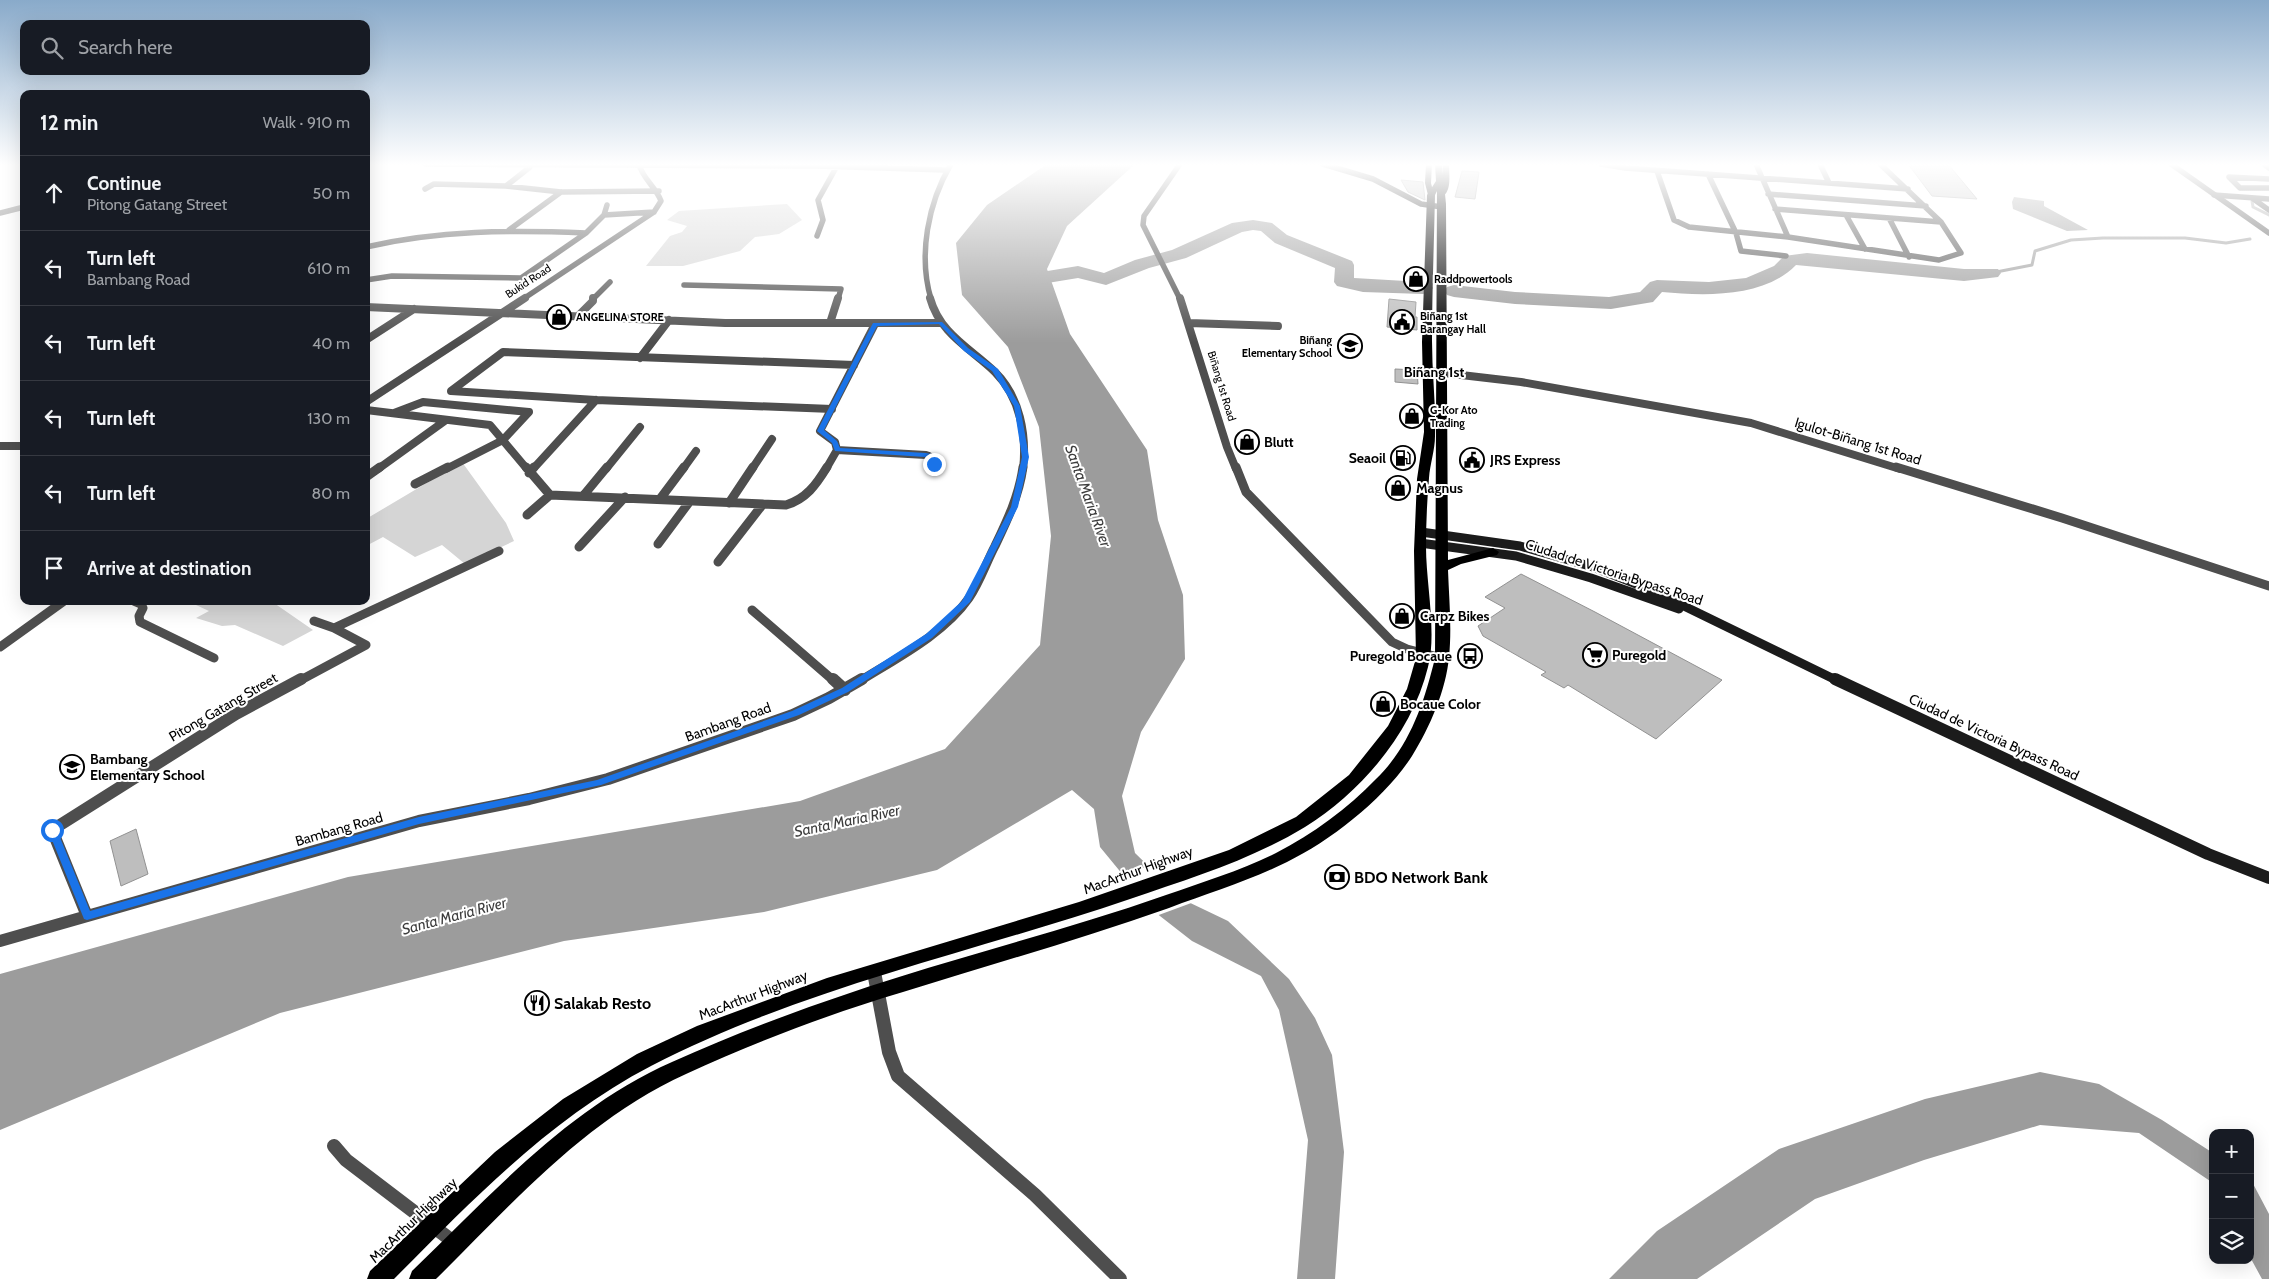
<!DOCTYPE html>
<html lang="en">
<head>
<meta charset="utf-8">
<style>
	:root { --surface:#171b24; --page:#20242c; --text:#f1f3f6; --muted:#9ea1a6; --line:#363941 }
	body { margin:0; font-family:Cabin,sans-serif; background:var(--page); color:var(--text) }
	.controls { position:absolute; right:15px; bottom:15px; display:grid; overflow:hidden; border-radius:10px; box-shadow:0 5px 20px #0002 }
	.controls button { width:45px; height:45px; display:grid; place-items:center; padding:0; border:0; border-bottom:1px solid var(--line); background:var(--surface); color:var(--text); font:25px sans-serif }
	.stop { position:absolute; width:15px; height:15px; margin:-11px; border:4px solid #1a73e8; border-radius:50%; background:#fff }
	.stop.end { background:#1a73e8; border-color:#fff; box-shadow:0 1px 5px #0008 }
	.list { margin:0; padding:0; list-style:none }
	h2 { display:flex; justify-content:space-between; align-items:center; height:65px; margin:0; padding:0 20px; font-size:21px }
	h2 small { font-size:16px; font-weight:400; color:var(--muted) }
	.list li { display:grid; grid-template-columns:32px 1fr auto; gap:15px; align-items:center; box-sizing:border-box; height:75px; padding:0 20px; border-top:1px solid var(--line) }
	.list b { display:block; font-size:19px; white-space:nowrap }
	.list p { margin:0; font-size:16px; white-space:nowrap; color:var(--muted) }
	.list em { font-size:16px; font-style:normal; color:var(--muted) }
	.icon { flex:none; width:28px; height:28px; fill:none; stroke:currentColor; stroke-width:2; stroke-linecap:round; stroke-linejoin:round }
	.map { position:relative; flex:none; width:2269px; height:1279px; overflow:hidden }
	.search { position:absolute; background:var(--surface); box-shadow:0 5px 20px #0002; left:20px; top:20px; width:350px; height:55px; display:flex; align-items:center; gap:12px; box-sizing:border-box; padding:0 18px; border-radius:10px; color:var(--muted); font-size:19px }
	.panel { position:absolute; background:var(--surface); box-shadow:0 5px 20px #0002; left:20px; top:90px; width:350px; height:515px; border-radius:10px }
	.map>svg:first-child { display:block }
	.green { fill:#d5d5d5 }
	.water { fill:#9c9c9c }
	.pier { fill:#fff }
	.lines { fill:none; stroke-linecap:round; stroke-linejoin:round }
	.stream { stroke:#9c9c9c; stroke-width:3 }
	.river { fill:#9c9c9c; fill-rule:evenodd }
	.building { fill:#bebebe; stroke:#929292 }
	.minor-far4 { stroke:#4e4e4e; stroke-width:5.5 }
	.minor-far3 { stroke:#4e4e4e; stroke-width:8 }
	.minor-far2 { stroke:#4e4e4e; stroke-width:9 }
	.minor-far1 { stroke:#4e4e4e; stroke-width:12 }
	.minor { stroke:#4e4e4e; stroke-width:14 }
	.tertiary { stroke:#4e4e4e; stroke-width:5.5 }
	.secondary-far2 { stroke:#1b1b1b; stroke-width:5.5 }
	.secondary-far1 { stroke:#1b1b1b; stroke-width:9 }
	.secondary { stroke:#1b1b1b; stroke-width:12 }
	.primary { fill:#000; fill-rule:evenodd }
	.trunk { fill:#000; fill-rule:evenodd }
	.route { fill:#1a73e8 }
	.labels { text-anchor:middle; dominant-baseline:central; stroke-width:4; stroke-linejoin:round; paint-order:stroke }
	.far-poi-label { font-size:11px; font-weight:bold; fill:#000; stroke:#fff; text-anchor:start }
	.far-street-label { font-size:11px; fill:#000; stroke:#fff }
	.far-quarter-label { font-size:14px; font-weight:bold; fill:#000; stroke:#fff }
	.street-label { font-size:14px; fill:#000; stroke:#fff }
	.poi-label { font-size:14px; font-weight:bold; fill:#000; stroke:#fff; text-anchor:start }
	.water-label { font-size:15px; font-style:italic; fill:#3d3d3d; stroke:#fff }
	.near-poi-label { font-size:16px; font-weight:bold; fill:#000; stroke:#fff; text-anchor:start }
</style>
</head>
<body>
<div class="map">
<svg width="2269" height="1279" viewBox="0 0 2269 1279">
	<rect width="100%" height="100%" fill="#fff"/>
	<!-- green -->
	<path class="green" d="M787,204L802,220L779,234L755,237L740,251L683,266H646L670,236L682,232L687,226L667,220L679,211Z
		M462,462L506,523L514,541L465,564L442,545L415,557L383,537L366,546V519Z
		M202,601H271L313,630L283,646L235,625L222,626L196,618L209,611L196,605Z"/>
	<!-- water -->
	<path class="water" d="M1047,164H1135L1067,226L1047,269L1070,334L1147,450L1158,520L1183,595L1185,659L1141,732L1122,796L1135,853L1182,899L1228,921L1289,979L1315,1018L1332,1055L1344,1152L1335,1279H1297L1308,1140L1279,1010L1261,976L1192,941L1151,909L1100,847L1094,809L1072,790L937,870L764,912L564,941L280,1013L0,1130V974L348,877L800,801L945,749L1040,645L1051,536L1039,427L1008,347L962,295L956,243L987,205Z
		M2014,197L2044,201V206L2088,230L2067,231L2013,209L2012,202Z
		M2040,1072L2099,1084L2162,1120L2213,1153V1183L2139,1133L2040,1125L1924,1160L1815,1199L1697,1279H1609L1657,1231L1779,1149L1925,1099Z
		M2250,1178L2269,1214V1279H2262L2250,1257Z"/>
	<!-- pier -->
	<path class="pier" d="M1151,865L1184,897L1194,902L1156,916L1149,911L1121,876Z"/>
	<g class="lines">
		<!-- stream -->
		<path class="stream" d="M2252,201L2253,207L2269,215
			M1991,273L2032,265L2035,251L2071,240L2103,238H2185L2226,243L2250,239"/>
		<!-- river -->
		<path class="river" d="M1253,220L1272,223L1287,235L1352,261L1354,265V278L1423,282L1430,284L1433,288L1430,292L1423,294L1363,292L1337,286L1334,282L1335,268L1275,243L1261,231L1253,230L1242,232L1186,258L1149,268L1106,285L1078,278L1017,288L1010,286L1007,282L1010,278L1017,276L1078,266L1104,273L1135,260L1172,250L1232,223Z
			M1807,253L1964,269H1998L2001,273L1998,277L1964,281L1796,265C1764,298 1705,296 1662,292L1653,302L1611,309L1515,304L1454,297L1447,295L1444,291L1447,287L1454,285L1515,292L1609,297L1640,292L1650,282L1657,280L1709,282L1746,278L1774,266L1784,256Z"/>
	</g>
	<!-- building -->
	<path class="building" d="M1908,164H1948L1977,199L1932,196Z
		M1462,171L1479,172L1475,199L1455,197Z
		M1401,180L1423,182L1425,200L1408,192Z
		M1389,299L1416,302L1415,317H1417V330L1387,327Z
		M1395,369L1417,370L1418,384L1395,382Z
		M1521,574L1595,612L1722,680L1656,739L1568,685L1564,688L1541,675L1546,672L1483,636L1478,626L1505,608L1485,597Z
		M136,829L148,874L121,886L110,841Z"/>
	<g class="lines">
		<!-- minor-far4 -->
		<path class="minor-far4" d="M426,164L816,166L946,170
			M1180,164L1144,216L1143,225L1180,299
			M1601,164L1625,168L1908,189
			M1756,164L1788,237
			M1820,164L1829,183
			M2264,164L2269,168
			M1657,171L1674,220L1689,227L1788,237L1939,260L1961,253L1941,222L1880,164
			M1708,174L1736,233L1741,251L1786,256
			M2269,179L2229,177L2240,188H2269
			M506,186L561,192L659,191
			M425,189L434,184L506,186L530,167
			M1768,194L1926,206
			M2214,195L2269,199
			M2252,198L2269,210
			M607,205L604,215L654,212
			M1775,209L1941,222
			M0,213L24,207
			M1846,215L1865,249
			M1889,218L1909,257
			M509,230L561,192
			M817,236L823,220L818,200L837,166
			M366,247C439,230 511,230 586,233
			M366,280L392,276L521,278L586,233L604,215
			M684,285L841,289L838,299
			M523,299L654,212L661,201C656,187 642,178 639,164
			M593,299L610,282
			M931,299C918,255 928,203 951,164"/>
		<!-- minor-far3 -->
		<path class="minor-far3" d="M930,298C940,334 970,348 995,372C1020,397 1027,435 1023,469
			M1180,298L1227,447L1236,469
			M366,307L725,323H940
			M578,316L593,301V298
			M830,323L838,298
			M1189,323L1278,326
			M366,340L414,309
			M640,358L669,320
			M1427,371L1521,382L1751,423L1900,469
			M366,402L525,298
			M832,409L596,400L451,391L503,352L854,365
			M366,410L490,425L527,469
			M394,413L423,402L529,412L503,440L446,469
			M0,446H24
			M837,450L926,455L929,456L931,463L940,464
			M378,469L446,420
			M533,469L596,400
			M606,469L640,427
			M683,469L696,451
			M752,469L772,439
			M826,469L837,450L835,442L820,431L875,324"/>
		<!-- minor-far2 -->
		<path class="minor-far2" d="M526,467L550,495L786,505C806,499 816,485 827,467
			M1236,467L1246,492L1392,642L1407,649L1442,658
			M1896,467L2062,518L2269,586
			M529,473L534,467
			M366,477L380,467
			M415,484L448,467
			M583,496L607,467
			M660,499L684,467
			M729,503L753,467
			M527,515L550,495
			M658,544L690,501
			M579,547L625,497
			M718,562L763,504
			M134,601L141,604L143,608L139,616L140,622L214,658
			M752,610L834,681
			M334,628L499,551
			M0,647L64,601
			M299,681L366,645L334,628L314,621
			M860,681C897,658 944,634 969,598C980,582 986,563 995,546C1007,521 1019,496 1023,467"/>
		<!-- minor-far1 -->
		<path class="minor-far1" d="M833,679L845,690
			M87,916L52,830L236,714L301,679
			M0,941L419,821L529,799L608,779L793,715L829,698L862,679"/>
		<!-- minor -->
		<path class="minor" d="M874,972L889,1052L898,1076L1035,1195L1120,1279
			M334,1146L346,1160L455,1243"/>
		<!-- tertiary -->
		<path class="tertiary" d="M2171,164L2269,233"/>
		<!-- secondary-far2 -->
		<path class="secondary-far2" d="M1323,164L1373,179L1421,204L1442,207"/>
		<!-- secondary-far1 -->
		<path class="secondary-far1" d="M1421,532L1520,546L1593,567L1649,589L1838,681
			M1420,543L1516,556L1591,578L1679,609"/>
		<!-- secondary -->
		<path class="secondary" d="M1835,679L2208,854L2269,878"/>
		<!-- primary -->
		<path class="primary" d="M1426,164H1432L1431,183L1434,195L1431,197L1428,195L1425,183Z
			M1443,164H1449C1449,175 1452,191 1442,197L1439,195L1443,185Z"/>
		<!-- trunk -->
		<path class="trunk" d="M1435,164H1442L1446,204L1448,560L1493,548L1499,552L1497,555L1461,564L1448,570C1449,599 1452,628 1449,657C1446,690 1430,727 1412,756C1385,798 1332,840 1287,862C1249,881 1209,893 1169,908C1082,939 992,964 903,992C829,1014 756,1042 686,1074C586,1119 513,1203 436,1279H409L412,1271C492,1194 568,1108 672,1062C746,1029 822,1001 899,977C988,949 1078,926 1166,895C1203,882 1242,870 1276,853C1313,834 1348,808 1376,779C1410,746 1424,703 1435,658L1437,191L1435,195C1434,244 1432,293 1432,341C1432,373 1436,404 1435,436C1435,450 1430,464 1429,478C1427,501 1426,524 1426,547C1426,583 1437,634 1428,667C1412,733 1361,792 1305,827C1251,860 1189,879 1130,899C971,953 802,988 651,1066C551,1118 472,1200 394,1279H367L370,1271L401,1241L495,1152L563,1099L637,1054L697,1026L827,978L1079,902L1229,850L1296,817L1349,775L1388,726L1407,689L1416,658L1414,551L1417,479L1424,432L1422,342L1427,195L1436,181Z"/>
	</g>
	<!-- sky -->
	<linearGradient id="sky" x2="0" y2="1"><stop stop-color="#89aaca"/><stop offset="0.48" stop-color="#fff"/><stop offset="1" stop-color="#fff" stop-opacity="0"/></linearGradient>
	<rect width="2269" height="343" fill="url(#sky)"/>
	<!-- route -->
	<path class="route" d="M942,322L968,348L998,369L1020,406L1029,457L1018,507L970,602L932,638L848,692L799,715L601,785L419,824L87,920L84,919L48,830L49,827H56L57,830L90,911L419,817L597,780L792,711L842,688L926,634L962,601L1011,507L1022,457L1014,406L992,371L964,351L939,324L877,326L824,430L837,441L840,448L926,453L932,454L933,461L937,464L934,466L928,464L925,457L835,451L832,443L817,431L873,323Z"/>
	<!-- icons -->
	<defs>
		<symbol id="shop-ring" viewBox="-11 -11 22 22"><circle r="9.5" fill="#fff" stroke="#000" stroke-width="1.5"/><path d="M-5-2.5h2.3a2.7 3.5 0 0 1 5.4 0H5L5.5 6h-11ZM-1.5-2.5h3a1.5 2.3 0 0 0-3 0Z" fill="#000"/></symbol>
		<symbol id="civic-ring" viewBox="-11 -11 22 22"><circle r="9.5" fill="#fff" stroke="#000" stroke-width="1.5"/><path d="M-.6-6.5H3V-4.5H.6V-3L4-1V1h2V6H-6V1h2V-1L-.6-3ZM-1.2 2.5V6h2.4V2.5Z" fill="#000"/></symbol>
		<symbol id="school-ring" viewBox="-11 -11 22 22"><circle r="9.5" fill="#fff" stroke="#000" stroke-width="1.5"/><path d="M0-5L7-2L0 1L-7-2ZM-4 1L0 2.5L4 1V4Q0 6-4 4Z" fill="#000"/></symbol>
		<symbol id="fuel-ring" viewBox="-11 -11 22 22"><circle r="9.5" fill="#fff" stroke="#000" stroke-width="1.5"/><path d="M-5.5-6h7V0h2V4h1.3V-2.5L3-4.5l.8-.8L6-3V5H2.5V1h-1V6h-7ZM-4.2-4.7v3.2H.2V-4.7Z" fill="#000"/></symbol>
		<symbol id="supermarket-ring" viewBox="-11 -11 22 22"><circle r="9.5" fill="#fff" stroke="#000" stroke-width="1.5"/><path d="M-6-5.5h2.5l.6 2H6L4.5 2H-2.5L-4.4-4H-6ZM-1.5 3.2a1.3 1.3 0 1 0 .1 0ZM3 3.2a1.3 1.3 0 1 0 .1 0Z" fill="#000"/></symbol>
		<symbol id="bus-ring" viewBox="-11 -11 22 22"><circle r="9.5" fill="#fff" stroke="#000" stroke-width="1.5"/><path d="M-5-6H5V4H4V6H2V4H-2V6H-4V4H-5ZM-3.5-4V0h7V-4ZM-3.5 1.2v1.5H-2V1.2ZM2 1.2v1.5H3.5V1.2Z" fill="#000"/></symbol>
		<symbol id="bank-ring" viewBox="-11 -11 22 22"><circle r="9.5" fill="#fff" stroke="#000" stroke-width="1.5"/><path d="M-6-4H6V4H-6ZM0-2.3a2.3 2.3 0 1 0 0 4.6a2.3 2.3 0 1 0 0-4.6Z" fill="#000"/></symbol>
		<symbol id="restaurant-ring" viewBox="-11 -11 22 22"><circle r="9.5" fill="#fff" stroke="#000" stroke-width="1.5"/><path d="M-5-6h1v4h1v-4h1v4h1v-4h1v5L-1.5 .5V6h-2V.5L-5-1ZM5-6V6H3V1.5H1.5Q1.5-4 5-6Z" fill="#000"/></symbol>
	</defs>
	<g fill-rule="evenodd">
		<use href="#shop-ring" x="1402" y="265" width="28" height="28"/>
		<use href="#shop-ring" x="545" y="303" width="28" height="28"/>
		<use href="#civic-ring" x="1388" y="308" width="28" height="28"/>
		<use href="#school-ring" x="1336" y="332" width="28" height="28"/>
		<use href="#shop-ring" x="1398" y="402" width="28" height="28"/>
		<use href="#shop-ring" x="1233" y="428" width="28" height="28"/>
		<use href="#fuel-ring" x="1389" y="444" width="28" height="28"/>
		<use href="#civic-ring" x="1458" y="446" width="28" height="28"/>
		<use href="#shop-ring" x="1384" y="474" width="28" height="28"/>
		<use href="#shop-ring" x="1388" y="602" width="28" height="28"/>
		<use href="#supermarket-ring" x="1581" y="641" width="28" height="28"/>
		<use href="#bus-ring" x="1456" y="642" width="28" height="28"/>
		<use href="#shop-ring" x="1369" y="690" width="28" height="28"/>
		<use href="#school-ring" x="58" y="753" width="28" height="28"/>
		<use href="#bank-ring" x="1323" y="863" width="28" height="28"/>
		<use href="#restaurant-ring" x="523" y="989" width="28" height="28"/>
	</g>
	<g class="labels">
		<!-- far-poi labels -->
		<g class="far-poi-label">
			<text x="1434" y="279">Raddpowertools</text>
			<text x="1420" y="316">Biñang 1st<tspan x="1420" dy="13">Barangay Hall</tspan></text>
			<text x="576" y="317">ANGELINA STORE</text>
			<text x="1332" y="340" text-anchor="end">Biñang<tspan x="1332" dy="13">Elementary School</tspan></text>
			<text x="1430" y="410">G-Kor Ato<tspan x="1430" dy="13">Trading</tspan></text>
		</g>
		<!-- far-street labels -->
		<g class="far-street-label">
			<text transform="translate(528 281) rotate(-33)">Bukid Road</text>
			<text transform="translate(1222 386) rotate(73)">Biñang 1st Road</text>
		</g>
		<!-- far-quarter labels -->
		<g class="far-quarter-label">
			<text x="1434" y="372">Biñang 1st</text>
		</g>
		<!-- street labels -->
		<g class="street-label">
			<text transform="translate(1858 441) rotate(17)">Igulot-Biñang 1st Road</text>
			<text transform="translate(1614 572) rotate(18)">Ciudad de Victoria Bypass Road</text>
			<text transform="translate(223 707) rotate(-30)">Pitong Gatang Street</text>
			<text transform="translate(728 722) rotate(-20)">Bambang Road</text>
			<text transform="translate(1994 737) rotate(25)">Ciudad de Victoria Bypass Road</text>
			<text transform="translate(339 829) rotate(-16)">Bambang Road</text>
			<text transform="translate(1138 870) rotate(-20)">MacArthur Highway</text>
			<text transform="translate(753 995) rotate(-21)">MacArthur Highway</text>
			<text transform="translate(413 1220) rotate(-44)">MacArthur Highway</text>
		</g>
		<!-- poi labels -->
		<g class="poi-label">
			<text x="1264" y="442">Blutt</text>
			<text x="1386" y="458" text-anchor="end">Seaoil</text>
			<text x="1490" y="460">JRS Express</text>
			<text x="1416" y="488">Magnus</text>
			<text x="1420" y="616">Carpz Bikes</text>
			<text x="1612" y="655">Puregold</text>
			<text x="1452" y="656" text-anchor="end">Puregold Bocaue</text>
			<text x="1400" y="704">Bocaue Color</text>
			<text x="90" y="759">Bambang<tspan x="90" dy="16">Elementary School</tspan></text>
		</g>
		<!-- water labels -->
		<g class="water-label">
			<text transform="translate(1088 496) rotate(70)">Santa Maria River</text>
			<text transform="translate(847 821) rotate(-12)">Santa Maria River</text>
			<text transform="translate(454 916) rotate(-15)">Santa Maria River</text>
		</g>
		<!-- near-poi labels -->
		<g class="near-poi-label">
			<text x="1354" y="877">BDO Network Bank</text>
			<text x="554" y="1003">Salakab Resto</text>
		</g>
	</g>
</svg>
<div class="controls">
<button>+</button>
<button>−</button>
<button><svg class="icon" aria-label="layers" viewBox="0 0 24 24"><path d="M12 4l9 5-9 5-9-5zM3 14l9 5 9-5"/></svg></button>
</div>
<div class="stop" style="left:52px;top:830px"></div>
<div class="stop end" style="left:934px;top:464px"></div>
<div class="search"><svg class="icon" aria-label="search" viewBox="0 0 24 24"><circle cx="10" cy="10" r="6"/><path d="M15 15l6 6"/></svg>Search here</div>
<section class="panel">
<h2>12 min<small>Walk · 910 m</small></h2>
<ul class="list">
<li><svg class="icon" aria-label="ahead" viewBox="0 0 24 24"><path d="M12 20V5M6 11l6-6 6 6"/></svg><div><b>Continue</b><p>Pitong Gatang Street</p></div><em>50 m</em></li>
<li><svg class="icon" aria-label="left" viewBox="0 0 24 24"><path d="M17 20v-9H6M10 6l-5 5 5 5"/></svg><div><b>Turn left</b><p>Bambang Road</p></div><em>610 m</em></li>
<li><svg class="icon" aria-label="left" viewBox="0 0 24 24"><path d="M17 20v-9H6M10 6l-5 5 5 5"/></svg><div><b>Turn left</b></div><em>40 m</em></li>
<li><svg class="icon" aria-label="left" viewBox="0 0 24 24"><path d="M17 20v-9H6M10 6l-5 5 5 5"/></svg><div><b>Turn left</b></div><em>130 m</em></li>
<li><svg class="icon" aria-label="left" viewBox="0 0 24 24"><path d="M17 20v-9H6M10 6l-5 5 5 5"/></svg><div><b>Turn left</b></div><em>80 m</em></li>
<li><svg class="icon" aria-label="arrive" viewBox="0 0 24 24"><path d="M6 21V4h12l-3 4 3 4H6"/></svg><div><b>Arrive at destination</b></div></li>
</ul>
</section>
</div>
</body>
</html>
